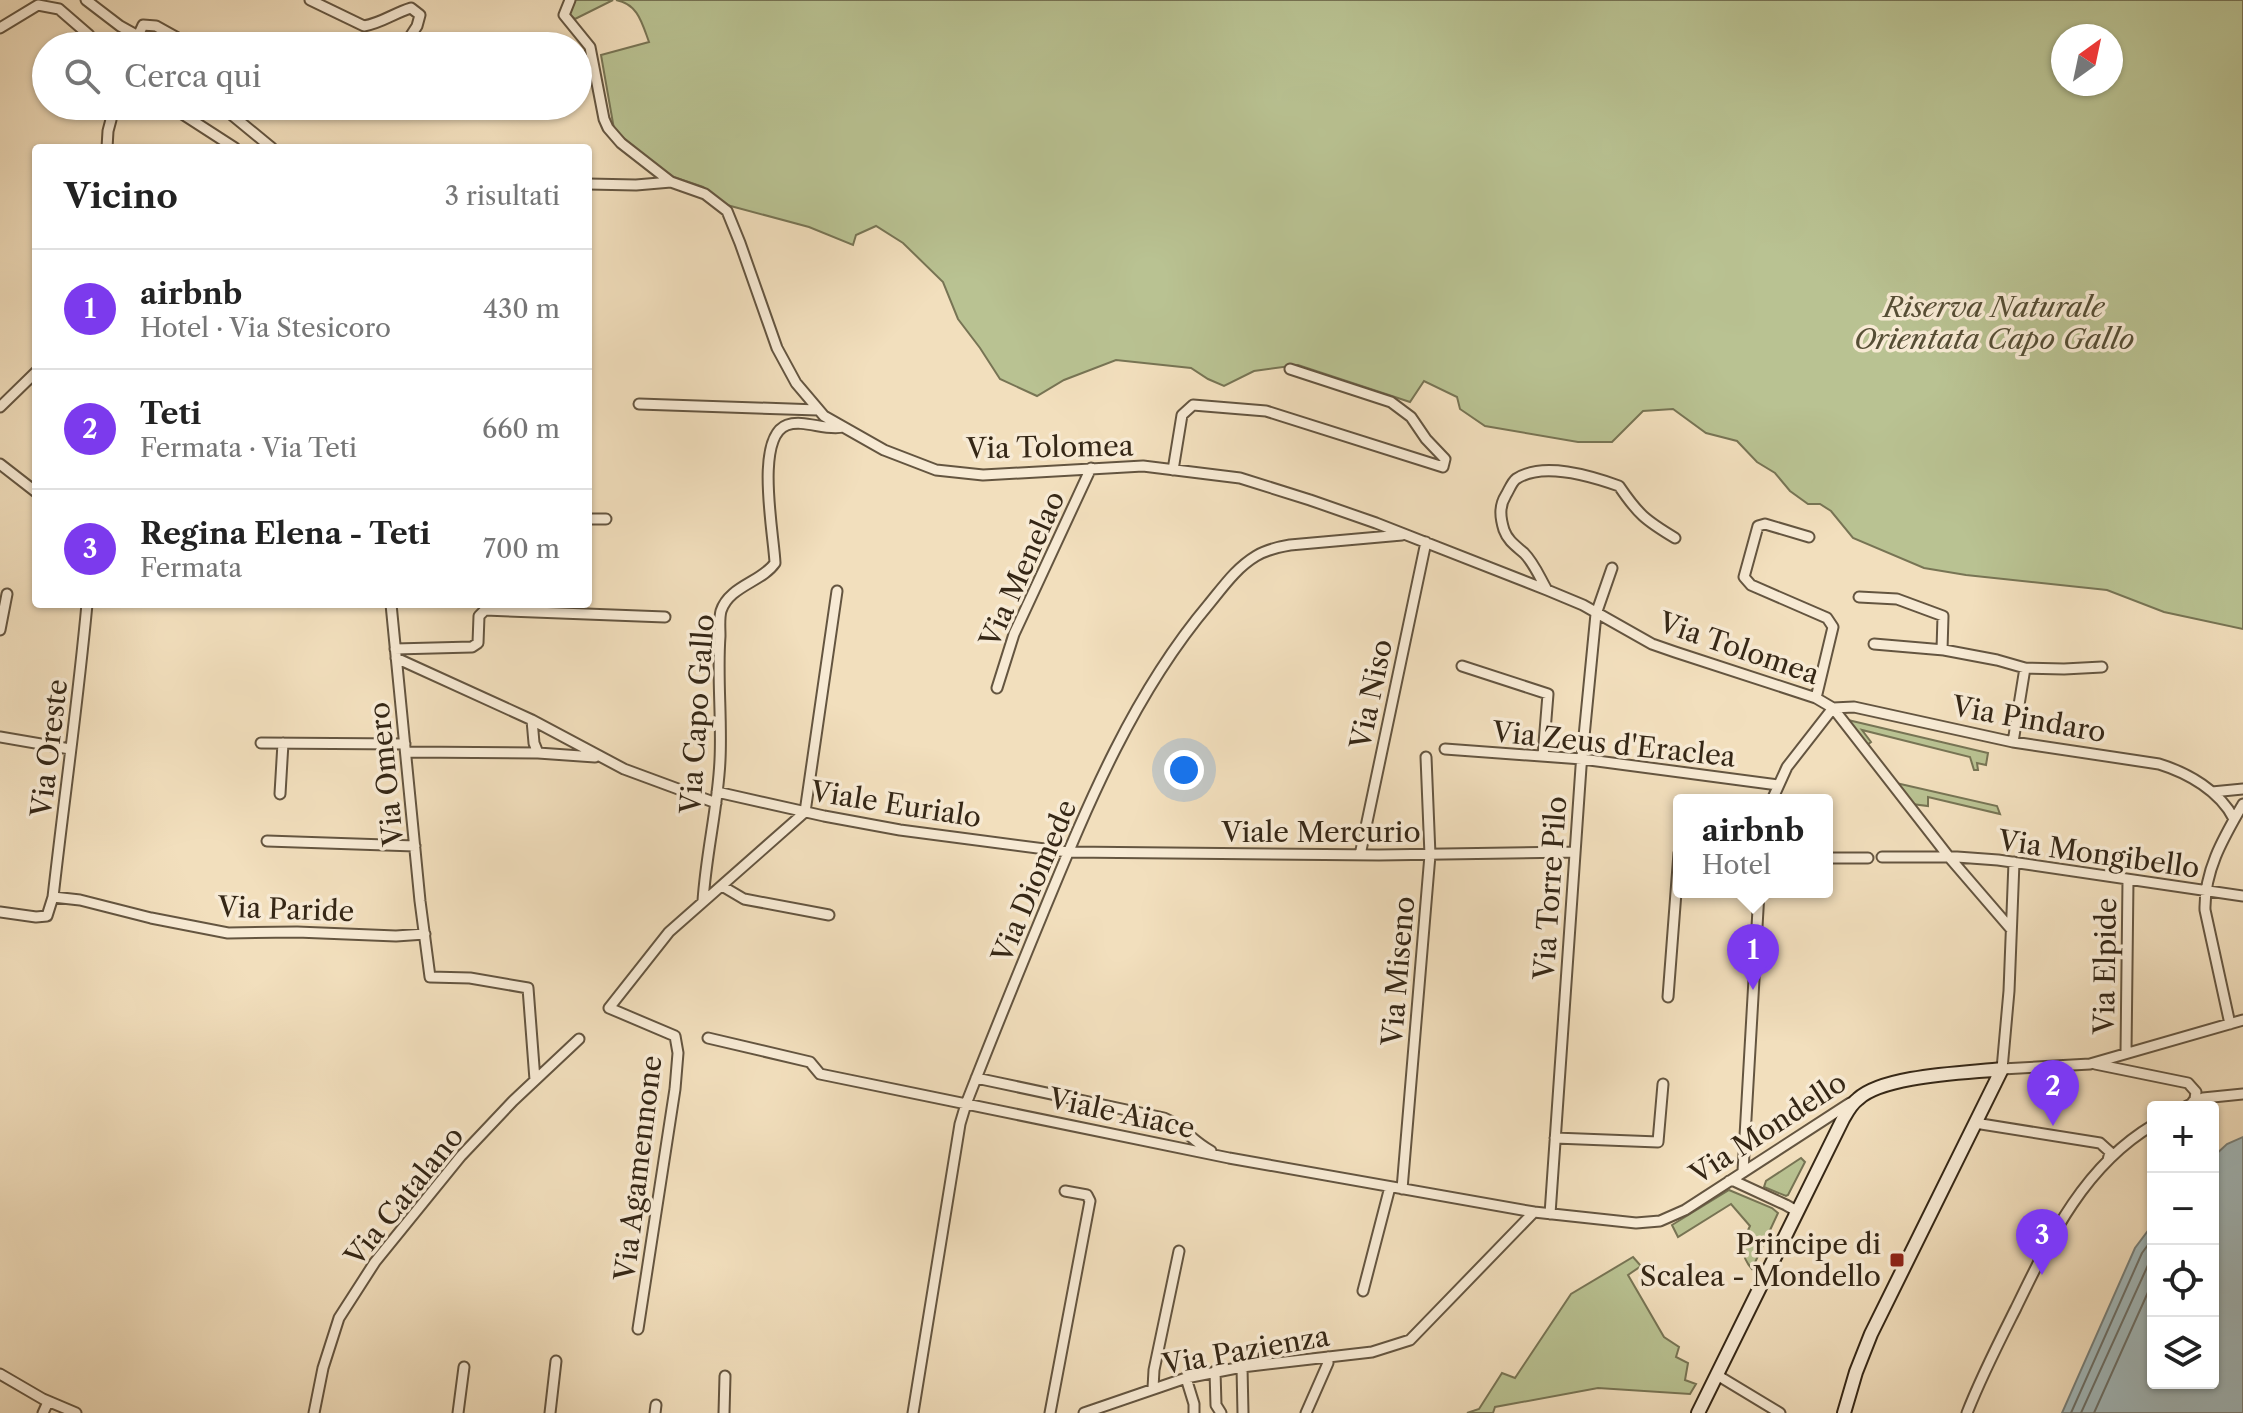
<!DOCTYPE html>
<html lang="it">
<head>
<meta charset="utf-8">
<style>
	:root { --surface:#fff; --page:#f2f2f2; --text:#222; --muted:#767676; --line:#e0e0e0; --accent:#7c3aed }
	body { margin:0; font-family:"Libre Caslon Text",serif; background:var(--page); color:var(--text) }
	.controls { position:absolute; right:24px; bottom:24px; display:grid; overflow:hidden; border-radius:8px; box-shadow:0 2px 6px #0004 }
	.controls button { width:72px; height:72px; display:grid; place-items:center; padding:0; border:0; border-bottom:2px solid var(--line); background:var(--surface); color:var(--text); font:40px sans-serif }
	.compass { position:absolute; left:2051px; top:24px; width:72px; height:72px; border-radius:50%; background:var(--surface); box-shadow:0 2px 6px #0004; rotate:33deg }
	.you { position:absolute; left:1184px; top:770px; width:28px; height:28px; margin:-20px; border:6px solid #fff; border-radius:50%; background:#1a73e8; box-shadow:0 0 0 12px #1a73e833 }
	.badge { display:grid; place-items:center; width:52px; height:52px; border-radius:50%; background:var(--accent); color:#fff; font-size:26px; font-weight:700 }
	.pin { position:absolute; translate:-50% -66px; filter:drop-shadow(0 2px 4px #0008) }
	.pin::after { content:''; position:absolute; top:42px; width:28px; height:24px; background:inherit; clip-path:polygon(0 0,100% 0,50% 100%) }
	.popup { position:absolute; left:1673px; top:794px; width:160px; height:104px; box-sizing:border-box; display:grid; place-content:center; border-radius:8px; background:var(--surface); filter:drop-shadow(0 2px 6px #0005); font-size:26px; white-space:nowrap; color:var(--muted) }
	.popup b { font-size:30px; color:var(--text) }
	.popup::after { content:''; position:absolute; left:50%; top:100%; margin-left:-16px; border:16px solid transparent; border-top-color:var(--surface) }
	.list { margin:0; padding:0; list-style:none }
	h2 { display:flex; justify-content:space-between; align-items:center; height:104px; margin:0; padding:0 32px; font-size:34px }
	h2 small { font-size:26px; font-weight:400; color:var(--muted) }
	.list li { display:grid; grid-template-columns:52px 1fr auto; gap:24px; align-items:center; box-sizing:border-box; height:120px; padding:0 32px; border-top:2px solid var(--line) }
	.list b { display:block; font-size:30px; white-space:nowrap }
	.list p { margin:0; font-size:26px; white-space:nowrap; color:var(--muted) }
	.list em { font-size:26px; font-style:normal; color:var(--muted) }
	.icon { flex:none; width:44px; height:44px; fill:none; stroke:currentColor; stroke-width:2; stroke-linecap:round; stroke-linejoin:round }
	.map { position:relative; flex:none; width:2243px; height:1413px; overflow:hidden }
	.search { position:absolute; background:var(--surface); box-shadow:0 2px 6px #0004; left:32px; top:32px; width:560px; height:88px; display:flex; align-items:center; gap:20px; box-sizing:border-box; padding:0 28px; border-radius:44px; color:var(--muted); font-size:30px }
	.panel { position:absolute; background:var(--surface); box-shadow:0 2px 6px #0004; left:32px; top:144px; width:560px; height:464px; border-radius:8px }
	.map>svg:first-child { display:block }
	.green { fill:#b9c292; stroke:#777454; stroke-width:2; fill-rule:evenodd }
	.water { fill:#a1b9bc; stroke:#767f7a; stroke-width:2 }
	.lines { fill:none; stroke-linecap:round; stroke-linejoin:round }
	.shore { stroke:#6b7069; stroke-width:2 }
	.minor-casing { stroke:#645540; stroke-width:13 }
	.secondary-casing { stroke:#352716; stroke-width:16 }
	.minor { stroke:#f7ead4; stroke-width:9 }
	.secondary { stroke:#f7ead4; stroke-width:12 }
	.poi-dot { fill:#8f2418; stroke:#f7ead4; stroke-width:3 }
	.labels { text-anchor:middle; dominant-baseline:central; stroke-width:7; stroke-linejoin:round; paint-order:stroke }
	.park-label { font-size:28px; font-style:italic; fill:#564e35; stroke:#f7ead4 }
	.street-label { font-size:28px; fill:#352716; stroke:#f7ead4 }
	.poi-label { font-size:28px; fill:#352716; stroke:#f7ead4; text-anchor:end }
</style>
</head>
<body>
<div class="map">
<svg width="2243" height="1413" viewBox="0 0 2243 1413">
	<rect width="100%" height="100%" fill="#f2dfbd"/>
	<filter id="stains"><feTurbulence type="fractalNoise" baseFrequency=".0025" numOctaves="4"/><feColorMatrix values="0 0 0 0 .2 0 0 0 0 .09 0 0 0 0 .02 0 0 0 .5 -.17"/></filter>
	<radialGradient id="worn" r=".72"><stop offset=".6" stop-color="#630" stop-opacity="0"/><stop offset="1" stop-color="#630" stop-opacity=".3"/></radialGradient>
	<!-- green -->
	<path class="green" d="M575,0H613L575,19L569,14Z
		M616,0H2243V629L2164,612L2107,590L1966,575L1924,568L1853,538L1831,511L1820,504H1808L1790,491L1775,473L1757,462L1737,441L1706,433L1673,409L1643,411L1612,442H1578L1485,426L1460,409L1457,397L1424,381L1410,402L1298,365L1254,371L1224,386L1208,379L1191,368L1116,360L1064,380L1037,396L1000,379L980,348L958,319L943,282L903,243L876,226L856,235L853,245L809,227L727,205L703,187L668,175L629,143L614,129L601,55L649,42C642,23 638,4 616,0ZM2063,36H2111V84H2063Z
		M1848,720L1988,753L1986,765L1977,763L1978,770H1974L1970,757L1862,730L1871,742L1867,745Z
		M1896,783L1997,806L2000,814L1928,797V806L1912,804Z
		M1801,1158L1805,1162L1788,1195L1786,1196L1764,1187L1766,1181Z
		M1729,1190L1772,1208L1778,1213L1752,1269C1739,1255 1742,1241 1750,1226L1731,1204L1678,1237L1672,1225Z
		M1633,1257L1641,1266L1628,1275L1664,1337L1679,1347L1676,1357L1688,1363L1685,1380L1696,1384L1690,1394L1598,1388L1495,1407L1493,1413H1467L1479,1409L1502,1373L1515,1378L1571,1294Z"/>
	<!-- water -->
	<path class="water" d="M2243,1137V1413H2062L2135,1248L2153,1224V1383H2213V1157L2227,1144Z"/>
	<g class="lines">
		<!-- shore -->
		<path class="shore" d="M2071,1413L2142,1253L2153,1238
			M2081,1413L2153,1254
			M2094,1413L2153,1281"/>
		<defs>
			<path id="minor" d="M86,0L120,26L138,36
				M310,0L364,26C382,23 394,13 411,8L420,15L417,26L404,46
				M570,0L564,15L590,47L604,119L608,128L621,143L671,182L705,194L727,211L740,243L777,348L796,383L824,416L884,450L936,470L983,475L1143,466L1240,478L1310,500L1376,523L1547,590L1583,605L1652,644L1675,652L1816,698L1833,708L1949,857L2011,929
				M0,28L38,5L59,9L89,35L98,46
				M149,46L138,36L143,25L156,26L192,46
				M170,106L235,148
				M221,106L272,148
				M107,148L108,131L112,116L130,106
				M588,184L636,185L671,182
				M639,404L818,410
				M0,407L36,372
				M0,464L36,492
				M1173,470L1182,415L1193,405L1266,411L1443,467L1445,459L1426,439L1411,417L1391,402L1290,369
				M588,519H606
				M1809,537L1765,524L1758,526L1744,577L1751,585L1827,618L1833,627L1816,698
				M1547,590C1540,578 1534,563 1524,553C1516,546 1508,541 1504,530C1500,517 1499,506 1506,495C1509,490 1512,482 1516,479C1543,461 1591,476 1619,486C1638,514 1645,520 1675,538
				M1859,597L1897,599L1943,616L1942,650
				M391,604L420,901L430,977L470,978L528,988L535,1080
				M0,630L7,594
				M1874,644L1944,650L1997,660L2025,668L2064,669L2102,667
				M395,649L472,647L478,643L479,616L485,610L665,617
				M396,658L532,720L624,769L716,803
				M1462,666L1548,694L1543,756
				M997,688L1014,634L1091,468
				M1833,708L1854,707L2013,742L2159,764C2188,773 2220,791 2234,819
				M532,720L534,743L538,753
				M0,737L70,749
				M2013,742L2025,668
				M261,743L405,744
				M1445,749L1582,759L1778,785
				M406,752L538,753L595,757
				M717,792L824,816L900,830L1068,852L1379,855L1574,852
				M2212,792L2243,789
				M280,794L283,743
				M1772,800L1787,767L1833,708
				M267,841L415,846
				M1360,855L1426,542
				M1882,857H1957L1998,860L2243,896
				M1827,858H1868
				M2014,862L2009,991L2002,1069L2090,1064L2243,1020
				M722,886L744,899L829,915
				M53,897L80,900L151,918L228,933L297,932L396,936L425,934
				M703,901C706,853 718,807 720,760C722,718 717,677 720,636C720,628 719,618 721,611C729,586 762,582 775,563C774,535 754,437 787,425C804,419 825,431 843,427
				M0,912L36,917L47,916L53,897C64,799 78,702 87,604
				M1668,997L1679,853
				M2230,1024L2205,910C2204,870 2224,837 2243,804
				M708,1038L810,1062L820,1074L1229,1158L1534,1212
				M2126,1053L2128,880
				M2095,1064L2188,1083L2196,1092L2195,1099L2192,1103
				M976,1078L1164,1118C1182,1125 1193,1142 1211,1151
				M2185,1107L2203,1098L2243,1094
				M1975,1123L2100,1143L2110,1152L2108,1160
				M1555,1138L1658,1142L1663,1084
				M1743,1171L1759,892
				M1729,1181H1734L1786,1205L1793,1209L1795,1215
				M1402,1189L1430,855L1426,757
				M1550,1214L1581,767L1596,614L1612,568
				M1363,1291L1390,1187
				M638,1329L675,1089L678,1053L675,1036L609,1008L669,932L805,812L837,591
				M1242,1367L1243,1413
				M1215,1371L1216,1405L1221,1413
				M0,1374L43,1399L76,1413
				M1717,1375L1780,1413
				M1186,1378L1194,1404V1413
				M1153,1388L1154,1370L1179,1251
				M43,1413L48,1402
				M314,1413L323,1368L339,1318L375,1262L461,1156L513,1101L579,1039
				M458,1413L464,1367
				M550,1413L556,1361
				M655,1413L656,1405
				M724,1413L725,1376
				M913,1413L960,1124L966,1104C991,1040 1017,976 1043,913C1088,804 1133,694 1209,604C1223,587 1236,568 1256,556C1266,550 1278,547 1290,545L1402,535
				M1050,1413L1090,1201L1087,1195L1065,1191
				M1084,1413L1186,1378L1242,1367L1372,1352L1410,1340L1534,1212L1636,1223L1660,1221L1685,1210L1850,1103
				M1306,1413L1328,1363V1357
				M1967,1413C1981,1377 1999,1342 2016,1308C2050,1238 2084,1166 2153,1125"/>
			<path id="secondary" d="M1698,1413L1843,1119C1847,1112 1851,1104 1858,1099C1884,1075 1967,1073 2002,1069
				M1844,1413L1856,1372L1871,1334L2002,1069"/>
		</defs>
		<!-- minor casing -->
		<use href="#minor" class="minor-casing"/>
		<!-- secondary casing -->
		<use href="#secondary" class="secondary-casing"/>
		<!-- minor -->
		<use href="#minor" class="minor"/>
		<!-- secondary -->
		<use href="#secondary" class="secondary"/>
	</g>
	<!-- markers -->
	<rect class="poi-dot" x="1889" y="1252" width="16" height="16" rx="4"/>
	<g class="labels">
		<!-- park labels -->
		<g class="park-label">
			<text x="1994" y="307">Riserva Naturale<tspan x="1994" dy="32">Orientata Capo Gallo</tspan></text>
		</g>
		<!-- street labels -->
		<g class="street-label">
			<text transform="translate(1050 447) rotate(-1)">Via Tolomea</text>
			<text transform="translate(1022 569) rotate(-66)">Via Menelao</text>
			<text transform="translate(1739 648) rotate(19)">Via Tolomea</text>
			<text transform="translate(1371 694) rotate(-78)">Via Niso</text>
			<text transform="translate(697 714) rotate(-86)">Via Capo Gallo</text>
			<text transform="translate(2029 719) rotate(10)">Via Pindaro</text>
			<text transform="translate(1614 744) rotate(6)">Via Zeus d'Eraclea</text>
			<text transform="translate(49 748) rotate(-83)">Via Oreste</text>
			<text transform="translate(386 774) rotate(-96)">Via Omero</text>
			<text transform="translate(896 804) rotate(9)">Viale Eurialo</text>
			<text x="1321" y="832">Viale Mercurio</text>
			<text transform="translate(2099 854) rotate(8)">Via Mongibello</text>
			<text transform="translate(1034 881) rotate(-67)">Via Diomede</text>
			<text transform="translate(1550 888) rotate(-86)">Via Torre Pilo</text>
			<text transform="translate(286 909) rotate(2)">Via Paride</text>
			<text transform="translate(2105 966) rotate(-89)">Via Elpide</text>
			<text transform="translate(1398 971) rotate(-85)">Via Miseno</text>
			<text transform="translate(1122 1113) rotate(12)">Viale Aiace</text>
			<text transform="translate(1768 1128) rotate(-33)">Via Mondello</text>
			<text transform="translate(638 1168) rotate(-83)">Via Agamennone</text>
			<text transform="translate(404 1196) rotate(-51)">Via Catalano</text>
			<text transform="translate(1246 1350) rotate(-10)">Via Pazienza</text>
		</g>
		<!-- poi labels -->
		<g class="poi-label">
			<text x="1881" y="1244">Principe di<tspan x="1881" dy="32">Scalea - Mondello</tspan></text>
		</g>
	</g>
	<rect width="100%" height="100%" filter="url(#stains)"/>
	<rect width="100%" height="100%" fill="url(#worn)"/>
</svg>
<div class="controls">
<button>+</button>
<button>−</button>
<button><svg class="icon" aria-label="locate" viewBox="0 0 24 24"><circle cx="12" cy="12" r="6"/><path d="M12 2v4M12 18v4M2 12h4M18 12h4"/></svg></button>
<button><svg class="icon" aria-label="layers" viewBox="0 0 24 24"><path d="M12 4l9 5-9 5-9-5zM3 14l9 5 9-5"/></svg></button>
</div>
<svg class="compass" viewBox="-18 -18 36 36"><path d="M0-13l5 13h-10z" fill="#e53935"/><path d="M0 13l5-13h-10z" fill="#767676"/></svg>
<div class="you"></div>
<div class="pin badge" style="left:1753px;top:990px">1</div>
<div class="popup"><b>airbnb</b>Hotel</div>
<div class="pin badge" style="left:2053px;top:1126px">2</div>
<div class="pin badge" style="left:2042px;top:1275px">3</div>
<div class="search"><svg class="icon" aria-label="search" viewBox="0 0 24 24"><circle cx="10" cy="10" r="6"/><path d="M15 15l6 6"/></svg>Cerca qui</div>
<section class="panel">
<h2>Vicino<small>3 risultati</small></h2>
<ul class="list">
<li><span class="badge">1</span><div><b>airbnb</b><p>Hotel · Via Stesicoro</p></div><em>430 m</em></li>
<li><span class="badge">2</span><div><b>Teti</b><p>Fermata · Via Teti</p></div><em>660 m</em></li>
<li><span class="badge">3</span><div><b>Regina Elena - Teti</b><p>Fermata</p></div><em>700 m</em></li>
</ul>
</section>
</div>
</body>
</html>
